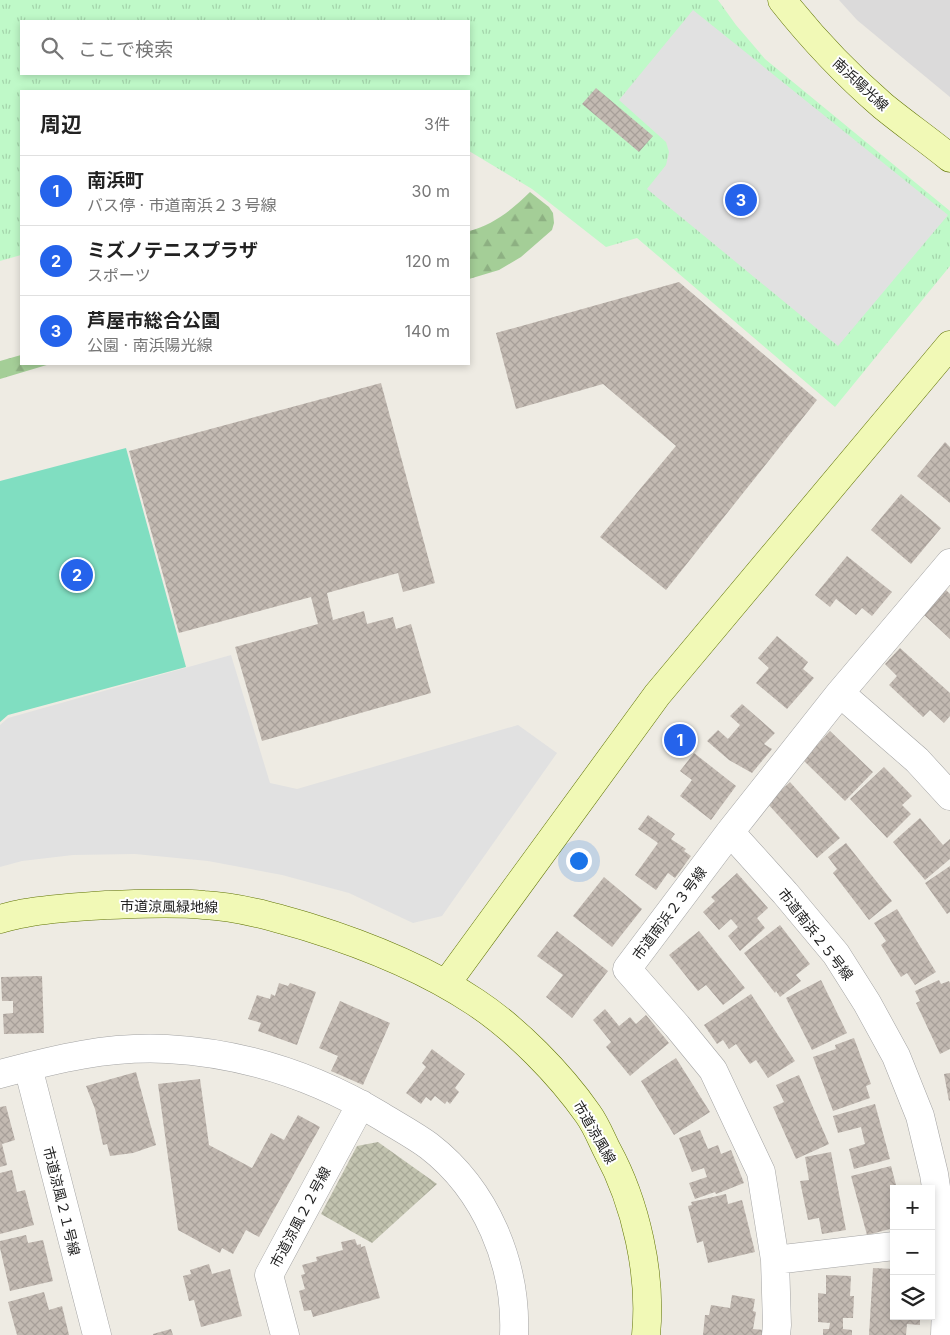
<!DOCTYPE html>
<html lang="ja">
<head>
<meta charset="utf-8">
<style>
	:root { --surface:#fff; --page:#f2f2f2; --text:#222; --muted:#767676; --line:#e0e0e0; --accent:#2563eb }
	body { margin:0; font-family:Inter,"Noto Sans JP",sans-serif; background:var(--page); color:var(--text) }
	.controls { position:absolute; right:15px; bottom:15px; display:grid; overflow:hidden; border-radius:0px; box-shadow:0 2px 8px #0003 }
	.controls button { width:45px; height:45px; display:grid; place-items:center; padding:0; border:0; border-bottom:1px solid var(--line); background:var(--surface); color:var(--text); font:25px sans-serif }
	.you { position:absolute; left:578px; top:860px; width:18px; height:18px; margin:-12px; border:4px solid #fff; border-radius:50%; background:#1a73e8; box-shadow:0 0 0 8px #1a73e833 }
	.badge { display:grid; place-items:center; width:32px; height:32px; border-radius:50%; background:var(--accent); color:#fff; font-size:16px; font-weight:700 }
	.pin { position:absolute; translate:-50% -50%; border:2px solid #fff; box-shadow:0 1px 5px #0006 }
	.list { margin:0; padding:0; list-style:none }
	h2 { display:flex; justify-content:space-between; align-items:center; height:65px; margin:0; padding:0 20px; font-size:21px }
	h2 small { font-size:16px; font-weight:400; color:var(--muted) }
	.list li { display:grid; grid-template-columns:32px 1fr auto; gap:15px; align-items:center; box-sizing:border-box; height:70px; padding:0 20px; border-top:1px solid var(--line) }
	.list b { display:block; font-size:19px; white-space:nowrap }
	.list p { margin:0; font-size:16px; white-space:nowrap; color:var(--muted) }
	.list em { font-size:16px; font-style:normal; color:var(--muted) }
	.icon { flex:none; width:28px; height:28px; fill:none; stroke:currentColor; stroke-width:2; stroke-linecap:round; stroke-linejoin:round }
	.map { position:relative; flex:none; width:950px; height:1335px; overflow:hidden }
	.search { position:absolute; background:var(--surface); box-shadow:0 2px 8px #0003; left:20px; top:20px; width:450px; height:55px; display:flex; align-items:center; gap:12px; box-sizing:border-box; padding:0 18px; border-radius:0px; color:var(--muted); font-size:19px }
	.panel { position:absolute; background:var(--surface); box-shadow:0 2px 8px #0003; left:20px; top:90px; width:450px; height:275px; border-radius:0px }
	.map>svg:first-child { display:block }
	.residential { fill:#dbdada }
	.construction { fill:url(#construction-cross-hatch) }
	.forest { fill:url(#forest-firs) }
	.park { fill:url(#park-tufts); fill-rule:evenodd }
	.pitch { fill:#80dec1 }
	.parking { fill:#e1e1e1 }
	.building { fill:url(#building-cross-hatch) }
	.lines { fill:none; stroke-linecap:round; stroke-linejoin:round }
	.street-casing { stroke:#a4a4a4; stroke-width:29 }
	.secondary-casing { stroke:#607404; stroke-width:29 }
	.street { stroke:#fff; stroke-width:28 }
	.secondary { stroke:#f1f9b6; stroke-width:28 }
	.labels { text-anchor:middle; dominant-baseline:central; stroke-width:4; stroke-linejoin:round; paint-order:stroke }
	.street-label { font-size:14px; fill:#1d1d1d; stroke:#fff }
</style>
</head>
<body>
<div class="map">
<svg width="950" height="1335" viewBox="0 0 950 1335">
	<defs>
		<pattern id="construction-cross-hatch" width="8" height="8" patternUnits="userSpaceOnUse" patternTransform="scale(1.25)"><rect width="8" height="8" fill="#c2c3af"/><path d="M0 0l8 8M0 8l8-8" fill="none" stroke="#a6a796"/></pattern>
		<pattern id="forest-firs" width="22" height="20" patternUnits="userSpaceOnUse" patternTransform="scale(1.25)"><rect width="22" height="20" fill="#a4ce97"/><path d="M5 1l3.5 6h-7zM16 11l3.5 6h-7z" fill="#8db082"/></pattern>
		<pattern id="park-tufts" width="24" height="20" patternUnits="userSpaceOnUse" patternTransform="scale(1.25)"><rect width="24" height="20" fill="#bff9c8"/><path d="M3 7l-1-3M5 7V3M7 7l1-3M15 17l-1-3M17 17v-4M19 17l1-3" fill="none" stroke="#a4d5ab"/></pattern>
		<pattern id="building-cross-hatch" width="8" height="8" patternUnits="userSpaceOnUse" patternTransform="scale(1.25)"><rect width="8" height="8" fill="#c3bab2"/><path d="M0 0l8 8M0 8l8-8" fill="none" stroke="#a79f99"/></pattern>
	</defs>
	<rect width="100%" height="100%" fill="#eeebe3"/>
	<!-- residential -->
	<path class="residential" d="M839,0H950V97L857,20Z"/>
	<!-- construction -->
	<path class="construction" d="M378,1142L437,1184L372,1243L321,1214L357,1146Z"/>
	<!-- forest -->
	<path class="forest" d="M530,192L549,207L553,213L554,223L552,230L521,257L499,270L469,279V231C493,225 513,209 530,192Z
		M21,355V364H50L0,379V361Z"/>
	<!-- park -->
	<path class="park" d="M0,0H718L736,25L765,59L950,211V266L835,407L637,238L606,247L532,189L469,151V91H21V255L0,261ZM21,21H469V74H21Z"/>
	<!-- pitch -->
	<path class="pitch" d="M126,448L186,667L8,715L0,722V481Z"/>
	<!-- parking -->
	<path class="parking" d="M693,10L948,215L838,346L647,189L666,165L669,152L666,142L619,100Z
		M231,655L270,783L297,789L518,725L557,753L442,916L413,923L349,893L282,875L208,861L135,854L73,855L22,861L0,867V725L8,718Z"/>
	<!-- building -->
	<path class="building" d="M596,88L653,136L639,152L582,104Z
		M679,282L817,400L666,590L600,537L676,446L603,384L516,409L496,333Z
		M381,383L435,583L403,592L398,573L327,593L333,620L364,611L367,624L393,617L396,629L411,624L431,693L262,741L235,647L318,624L311,597L179,633L129,451Z
		M945,442L950,447V503L917,476Z
		M901,494L941,528L911,564L871,530Z
		M847,556L892,592L872,616L862,608L856,615L836,599L830,607L815,595Z
		M946,590L950,594V639L923,614Z
		M777,636L808,662L803,669L814,678L787,709L756,683L769,668L758,658Z
		M900,648L950,693V716L944,723L930,710L923,717L889,685L897,676L885,664Z
		M742,704L775,733L764,744L772,749L752,773L729,760L707,741L718,730L728,739L740,725L730,716Z
		M830,731L873,772L845,801L803,760Z
		M694,753L736,786L711,820L680,796L692,780L680,771Z
		M884,767L912,796L902,805L911,814L887,838L850,799Z
		M790,782L840,838L817,858L767,803Z
		M648,815L675,834L671,839L686,849L684,851L691,856L675,878L668,873L656,890L635,875L658,843L638,829Z
		M920,818L943,845L950,839V859L925,880L893,842Z
		M846,843L892,901L869,920L833,873L837,869L828,857Z
		M950,866V912L947,914L925,883Z
		M737,873L768,908L757,918L765,928L740,951L728,936L738,927L731,919L719,930L703,912L715,901L711,897Z
		M604,877L642,909L612,947L573,916Z
		M897,909L936,972L915,985L907,973L901,977L881,945L886,941L874,923Z
		M780,925L810,964L796,975L801,981L780,997L776,991L775,993L744,953Z
		M557,931L608,971L572,1018L546,997L563,975L537,956Z
		M699,931L745,988L723,1005L706,985L698,991L669,955Z
		M42,976L44,1033L4,1034L3,1014L13,1013V1001H2L1,977Z
		M821,980L847,1033L812,1050L786,998Z
		M939,980L941,984L949,981L950,983V1049L940,1054L916,1003L920,1001L915,991Z
		M279,983L288,986L290,983L316,992L297,1045L258,1031L261,1023L248,1019L257,995L270,999L271,994L275,996Z
		M751,994L795,1061L768,1078L756,1060L750,1064L736,1044L729,1049L723,1040L717,1044L704,1025Z
		M340,1001L390,1023L363,1085L331,1071L338,1056L319,1048Z
		M605,1009L619,1026L630,1017L636,1024L646,1015L669,1043L630,1076L606,1047L611,1042L593,1020Z
		M854,1038L871,1084L866,1086L870,1098L833,1111L813,1057L836,1049L835,1045Z
		M432,1049L465,1074L455,1088L459,1092L450,1104L447,1101L445,1104L435,1096L431,1101L426,1097L421,1104L406,1093L426,1067L422,1063Z
		M676,1058L710,1112L674,1135L641,1081Z
		M136,1072L156,1145L133,1153L110,1156L107,1144L103,1145L95,1109L86,1086Z
		M950,1073V1100L949,1101L944,1074Z
		M799,1075L829,1144L796,1159L773,1107L784,1102L776,1085Z
		M200,1079L209,1145L252,1168L271,1133L284,1140L298,1115L320,1127L259,1237L246,1230L233,1254L222,1248L220,1253L178,1230L158,1084Z
		M875,1104L890,1159L854,1169L849,1149L865,1144L861,1127L838,1133L833,1116Z
		M6,1106L15,1140L2,1144L7,1165L0,1167V1107Z
		M700,1130L708,1149L718,1145L721,1154L731,1150L744,1183L716,1194L715,1192L695,1199L689,1183L707,1177L704,1168L692,1172L679,1138Z
		M831,1152L846,1230L822,1234L819,1218L808,1220L800,1181L809,1180L805,1157Z
		M891,1166L897,1189H894V1228L867,1235L851,1176Z
		M12,1170L17,1192L25,1190L34,1225L0,1234V1173Z
		M726,1194L728,1204L742,1200L755,1252L708,1263L703,1241L697,1243L688,1206L692,1205L691,1202Z
		M26,1235L28,1243L43,1240L53,1281L10,1291L0,1248V1241Z
		M355,1239L357,1245L361,1244V1247L365,1246L380,1298L313,1317L311,1310L304,1311L299,1291L305,1289L301,1275L305,1274L302,1265L317,1261L316,1257L343,1250L341,1242Z
		M209,1264L212,1274L230,1269L242,1316L201,1327L194,1300L189,1301L183,1276L191,1274L190,1270Z
		M873,1268L894,1269V1316H920V1325L907,1324L906,1335H869Z
		M826,1275L851,1276L850,1296H854L853,1318H843V1329L852,1330V1335H823V1329H829L830,1323L818,1322V1293L826,1294Z
		M44,1292L49,1310L62,1306L69,1335H17L8,1302Z
		M732,1295L755,1299L753,1311L756,1312L753,1329L764,1330L763,1335H703L705,1315H709L711,1305L730,1308Z
		M171,1329L173,1335H153V1334Z"/>
	<g class="lines">
		<defs>
			<path id="street" d="M840,693L917,760L950,796
				M730,832L785,893L836,954L867,1003L896,1056L920,1116L934,1174L944,1240L946,1306L945,1335
				M28,1067L97,1335
				M0,1074C56,1059 108,1046 167,1049C243,1053 316,1077 381,1116C397,1126 414,1135 429,1146C486,1190 517,1264 514,1335
				M775,1260L894,1246
				M285,1335L269,1275L361,1104
				M776,1335L777,1325L775,1260L761,1172L713,1070L677,1026L627,969L730,832L840,693L950,563"/>
			<path id="secondary" d="M782,0C812,38 846,74 883,106C905,124 928,140 950,158
				M0,919C9,917 17,914 26,913C52,908 79,907 106,905C139,904 171,902 204,905C240,907 274,917 308,927C366,945 424,968 475,1002C516,1029 560,1074 588,1114C596,1125 601,1138 607,1150C636,1203 652,1275 646,1335
				M446,984L657,695L950,345"/>
		</defs>
		<!-- street casing -->
		<use href="#street" class="street-casing"/>
		<!-- secondary casing -->
		<use href="#secondary" class="secondary-casing"/>
		<!-- street -->
		<use href="#street" class="street"/>
		<!-- secondary -->
		<use href="#secondary" class="secondary"/>
	</g>
	<g class="labels">
		<!-- street labels -->
		<g class="street-label">
			<text transform="translate(861 84) rotate(43)">南浜陽光線</text>
			<text transform="translate(169 906) rotate(1)">市道涼風緑地線</text>
			<text transform="translate(669 913) rotate(-53)">市道南浜２３号線</text>
			<text transform="translate(816 934) rotate(52)">市道南浜２５号線</text>
			<text transform="translate(595 1132) rotate(60)">市道涼風線</text>
			<text transform="translate(62 1201) rotate(76)">市道涼風２１号線</text>
			<text transform="translate(300 1217) rotate(-62)">市道涼風２２号線</text>
		</g>
	</g>
</svg>
<div class="controls">
<button>+</button>
<button>−</button>
<button><svg class="icon" aria-label="layers" viewBox="0 0 24 24"><path d="M12 4l9 5-9 5-9-5zM3 14l9 5 9-5"/></svg></button>
</div>
<div class="you"></div>
<div class="pin badge" style="left:680px;top:740px">1</div>
<div class="pin badge" style="left:77px;top:575px">2</div>
<div class="pin badge" style="left:741px;top:200px">3</div>
<div class="search"><svg class="icon" aria-label="search" viewBox="0 0 24 24"><circle cx="10" cy="10" r="6"/><path d="M15 15l6 6"/></svg>ここで検索</div>
<section class="panel">
<h2>周辺<small>3件</small></h2>
<ul class="list">
<li><span class="badge">1</span><div><b>南浜町</b><p>バス停 · 市道南浜２３号線</p></div><em>30 m</em></li>
<li><span class="badge">2</span><div><b>ミズノテニスプラザ</b><p>スポーツ</p></div><em>120 m</em></li>
<li><span class="badge">3</span><div><b>芦屋市総合公園</b><p>公園 · 南浜陽光線</p></div><em>140 m</em></li>
</ul>
</section>
</div>
</body>
</html>
